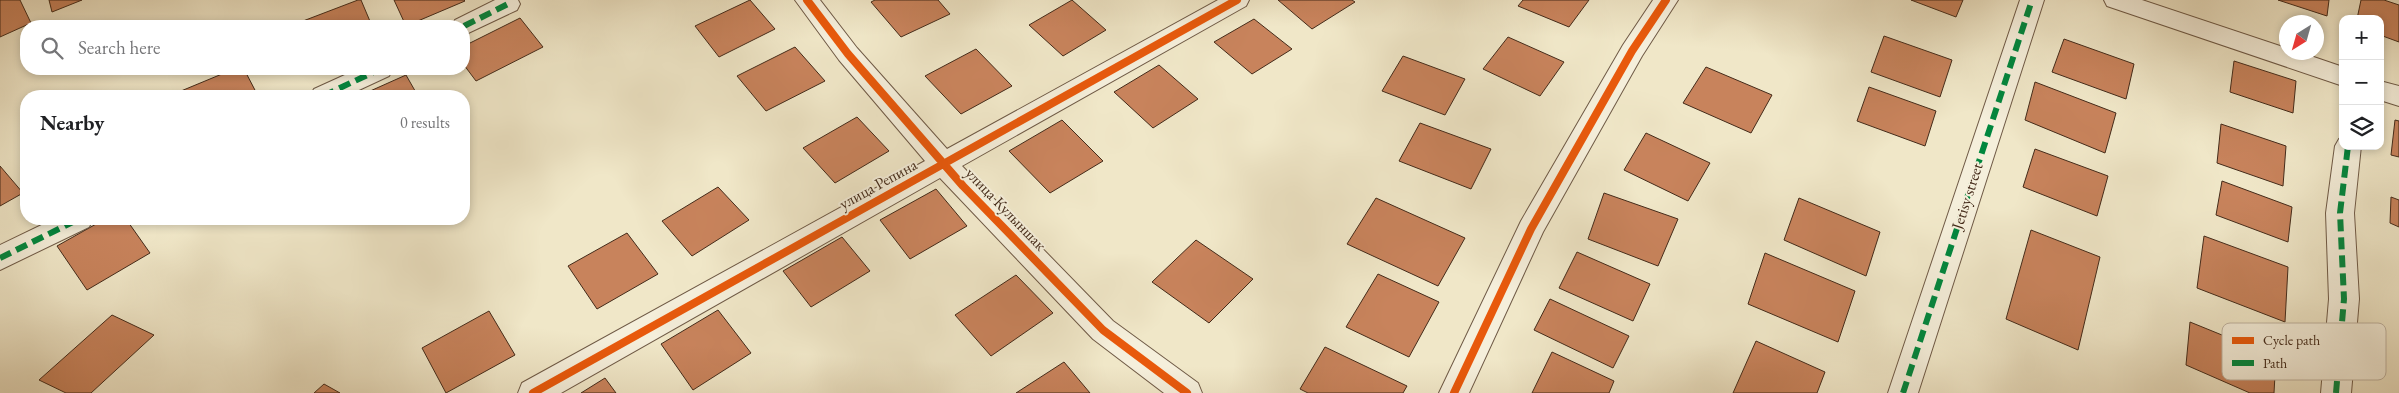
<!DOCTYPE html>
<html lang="en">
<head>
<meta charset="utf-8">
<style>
	:root { --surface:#fff; --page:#f6f6f6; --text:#202124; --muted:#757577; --line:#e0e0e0 }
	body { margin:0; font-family:"EB Garamond",serif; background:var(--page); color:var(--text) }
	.controls { position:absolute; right:15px; top:15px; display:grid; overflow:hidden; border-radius:10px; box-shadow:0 2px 8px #0003 }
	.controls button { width:45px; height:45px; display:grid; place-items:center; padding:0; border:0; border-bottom:1px solid var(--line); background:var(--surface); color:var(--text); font:25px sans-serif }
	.compass { position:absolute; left:2279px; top:15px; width:45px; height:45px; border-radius:50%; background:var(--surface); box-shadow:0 2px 8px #0003; rotate:217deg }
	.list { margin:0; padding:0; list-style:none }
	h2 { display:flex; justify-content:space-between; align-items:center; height:65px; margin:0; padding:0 20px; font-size:21px }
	h2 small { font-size:16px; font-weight:400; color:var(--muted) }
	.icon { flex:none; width:28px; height:28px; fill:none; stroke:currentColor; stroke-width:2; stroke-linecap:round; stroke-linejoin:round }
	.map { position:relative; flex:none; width:2399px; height:393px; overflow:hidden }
	.search { position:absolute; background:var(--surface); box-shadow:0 2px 8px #0003; left:20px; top:20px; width:450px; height:55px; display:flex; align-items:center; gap:12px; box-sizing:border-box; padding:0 18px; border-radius:20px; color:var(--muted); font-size:19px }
	.panel { position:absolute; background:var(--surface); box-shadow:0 2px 8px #0003; left:20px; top:90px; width:450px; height:135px; border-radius:20px }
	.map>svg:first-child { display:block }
	.building { fill:#c8835c; stroke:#442b1a }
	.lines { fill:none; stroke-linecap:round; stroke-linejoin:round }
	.minor-casing { stroke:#6f5a46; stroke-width:2 }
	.minor { fill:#f5efdb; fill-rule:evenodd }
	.quiet { stroke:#00873e; stroke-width:6; stroke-dasharray:12 6; stroke-linecap:butt }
	.cycleway-casing { stroke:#f5efdb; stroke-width:11 }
	.cycleway { stroke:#e8590c; stroke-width:8 }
	.labels { text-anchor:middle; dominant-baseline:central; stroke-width:4; stroke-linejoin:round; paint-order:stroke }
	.street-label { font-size:16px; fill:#442b1a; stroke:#f5efdb }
	.key { fill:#f5efdb; stroke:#c0b4a1; stroke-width:1 }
	.key-label { font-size:14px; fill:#442b1a }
</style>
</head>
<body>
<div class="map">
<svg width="2399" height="393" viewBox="0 0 2399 393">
	<rect width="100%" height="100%" fill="#f0e7c8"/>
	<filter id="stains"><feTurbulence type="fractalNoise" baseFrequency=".004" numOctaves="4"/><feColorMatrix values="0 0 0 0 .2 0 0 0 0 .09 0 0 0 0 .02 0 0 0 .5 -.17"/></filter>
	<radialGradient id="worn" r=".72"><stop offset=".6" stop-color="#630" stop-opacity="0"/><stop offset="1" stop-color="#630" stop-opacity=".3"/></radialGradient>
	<!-- building -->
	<path class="building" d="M0,0H20L31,23L0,37Z
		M49,0H82L52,12Z
		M358,0H361L372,26H305L303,21Z
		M394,0H464L465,1L406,26Z
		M750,0L775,29L719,57L695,26Z
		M875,0H938L950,14L901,37L871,2Z
		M1072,0L1106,30L1063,56L1029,25Z
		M1278,0H1352L1355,2L1312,29Z
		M1523,0H1589L1569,27L1518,6Z
		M1911,0H1963L1956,17Z
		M2278,0H2329L2327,16Z
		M2361,0H2384L2399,5V42L2380,35V19H2357Z
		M520,18L543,47L476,81L464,65V46Z
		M1254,19L1292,49L1252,74L1214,42Z
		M1884,36L1952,60L1940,97L1871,72Z
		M1508,37L1564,62L1540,96L1483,69Z
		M2064,39L2134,64L2126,99L2052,72Z
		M795,47L825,81L766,111L737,76Z
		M976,49L1012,86L961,114L925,76Z
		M1403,56L1465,79L1445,115L1382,91Z
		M2234,61L2296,81L2293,113L2230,92Z
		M1159,65L1198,99L1153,128L1114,92Z
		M1706,67L1772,95L1751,133L1683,103Z
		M234,69H244L257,94L253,96H183L181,91Z
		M406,75L418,96H359Z
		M2035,82L2116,113L2105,153L2025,120Z
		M1869,87L1936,111L1925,146L1857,121Z
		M857,117L889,151L835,183L803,148Z
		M1062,120L1103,161L1050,193L1009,151Z
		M2395,120L2399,121V157L2391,155Z
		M1420,123L1491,149L1471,189L1399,161Z
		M2221,124L2286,146L2283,186L2217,163Z
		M1646,133L1710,163L1688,201L1624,170Z
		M2035,149L2108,176L2097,216L2023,187Z
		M0,166L23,193L0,206Z
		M2222,181L2292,207L2288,242L2216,215Z
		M718,187L749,220L692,256L662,221Z
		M936,189L967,226L910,259L880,220Z
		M1604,193L1678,219L1658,266L1588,239Z
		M2391,197L2399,200V227L2390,223Z
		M1376,198L1465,238L1438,286L1347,244Z
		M1799,198L1880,232L1866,276L1784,240Z
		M105,219H126L150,253L87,290L57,246Z
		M2031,230L2100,257L2078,350L2006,319Z
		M627,233L658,274L597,309L568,266Z
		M2204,236L2288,267L2285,322L2197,288Z
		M842,237L870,271L811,307L783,271Z
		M1196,240L1253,279L1209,323L1152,282Z
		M1577,252L1650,284L1633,321L1559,288Z
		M1765,253L1855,291L1838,342L1748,304Z
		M1378,274L1439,302L1409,357L1346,327Z
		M1016,275L1053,313L991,356L955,315Z
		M1550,299L1629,336L1613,368L1534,330Z
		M718,310L751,353L693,390L661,344Z
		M489,311L515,355L446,393L422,348Z
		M112,315L154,335L91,393H66L39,380Z
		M2190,322L2276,357L2274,393H2250L2186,365Z
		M1756,341L1825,372L1817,393H1733Z
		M1325,347L1407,386L1403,393H1308L1300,389Z
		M1552,352L1614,381L1609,393H1532Z
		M1064,362L1090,393H1016Z
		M605,378L616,393H581Z
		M324,384L340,393H314Z"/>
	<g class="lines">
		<defs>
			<path id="minor" d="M495,0H518L520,4L517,10L464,35V26H452L455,20Z
				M795,0H820L857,48L947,149L1218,0H1249L1246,6L962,166L1113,321L1198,383L1202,393H1164L1093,339L940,178L561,393H518L522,383L925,161L839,60Z
				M1653,0H1678L1642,56L1543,232L1469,393H1439L1521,221L1623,45Z
				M2020,0H2044L1918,393H1888Z
				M2104,0H2142L2286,48V52H2299L2343,67V86L2107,6Z
				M358,69H393L389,76L346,96H310L314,89Z
				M2380,81L2399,86V106L2380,100Z
				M2343,137V146H2361L2354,213L2359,299L2351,393H2321L2329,299L2326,213L2335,146L2339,139Z
				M54,219H93L89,227L0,270V245Z"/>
		</defs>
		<!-- minor casing -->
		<use href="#minor" class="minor-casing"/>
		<!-- minor -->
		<use href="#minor" class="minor"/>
		<!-- quiet -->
		<path class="quiet" d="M464,26L508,4
			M323,96L380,69
			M0,258L79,219
			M1903,393L2032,0
			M2336,393L2344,299L2340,213L2348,146"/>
		<defs>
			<path id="cycleway" d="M807,0L848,54L963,186L1103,330L1187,393
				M533,393L1237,0
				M1454,393L1531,229L1632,51L1666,0"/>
		</defs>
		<!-- cycleway casing -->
		<use href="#cycleway" class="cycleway-casing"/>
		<!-- cycleway -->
		<use href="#cycleway" class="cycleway"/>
	</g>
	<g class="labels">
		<!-- street labels -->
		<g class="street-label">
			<text transform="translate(878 184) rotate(-29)">улица Репина</text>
			<text transform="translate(1967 196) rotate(-72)">Jetisy street</text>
			<text transform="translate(1006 209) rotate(46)">улица Кулыншак</text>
		</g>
	</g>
	<!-- legend -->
	<rect x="2222" y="323" width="164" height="57" rx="8" class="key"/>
	<rect x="2232" y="337" width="22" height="7" fill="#e8590c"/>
	<rect x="2232" y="360" width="22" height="6" fill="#00873e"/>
	<g class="key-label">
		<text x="2263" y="345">Cycle path</text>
		<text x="2263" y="368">Path</text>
	</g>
	<rect width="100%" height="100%" filter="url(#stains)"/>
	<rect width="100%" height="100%" fill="url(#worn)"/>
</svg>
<div class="controls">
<button>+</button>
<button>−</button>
<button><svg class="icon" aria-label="layers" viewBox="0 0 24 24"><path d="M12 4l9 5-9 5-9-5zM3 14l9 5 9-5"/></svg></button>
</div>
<svg class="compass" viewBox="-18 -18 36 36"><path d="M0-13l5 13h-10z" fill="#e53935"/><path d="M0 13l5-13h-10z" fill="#757577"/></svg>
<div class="search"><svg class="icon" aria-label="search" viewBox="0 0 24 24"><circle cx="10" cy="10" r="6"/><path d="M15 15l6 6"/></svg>Search here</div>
<section class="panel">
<h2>Nearby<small>0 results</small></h2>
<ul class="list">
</ul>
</section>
</div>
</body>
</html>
